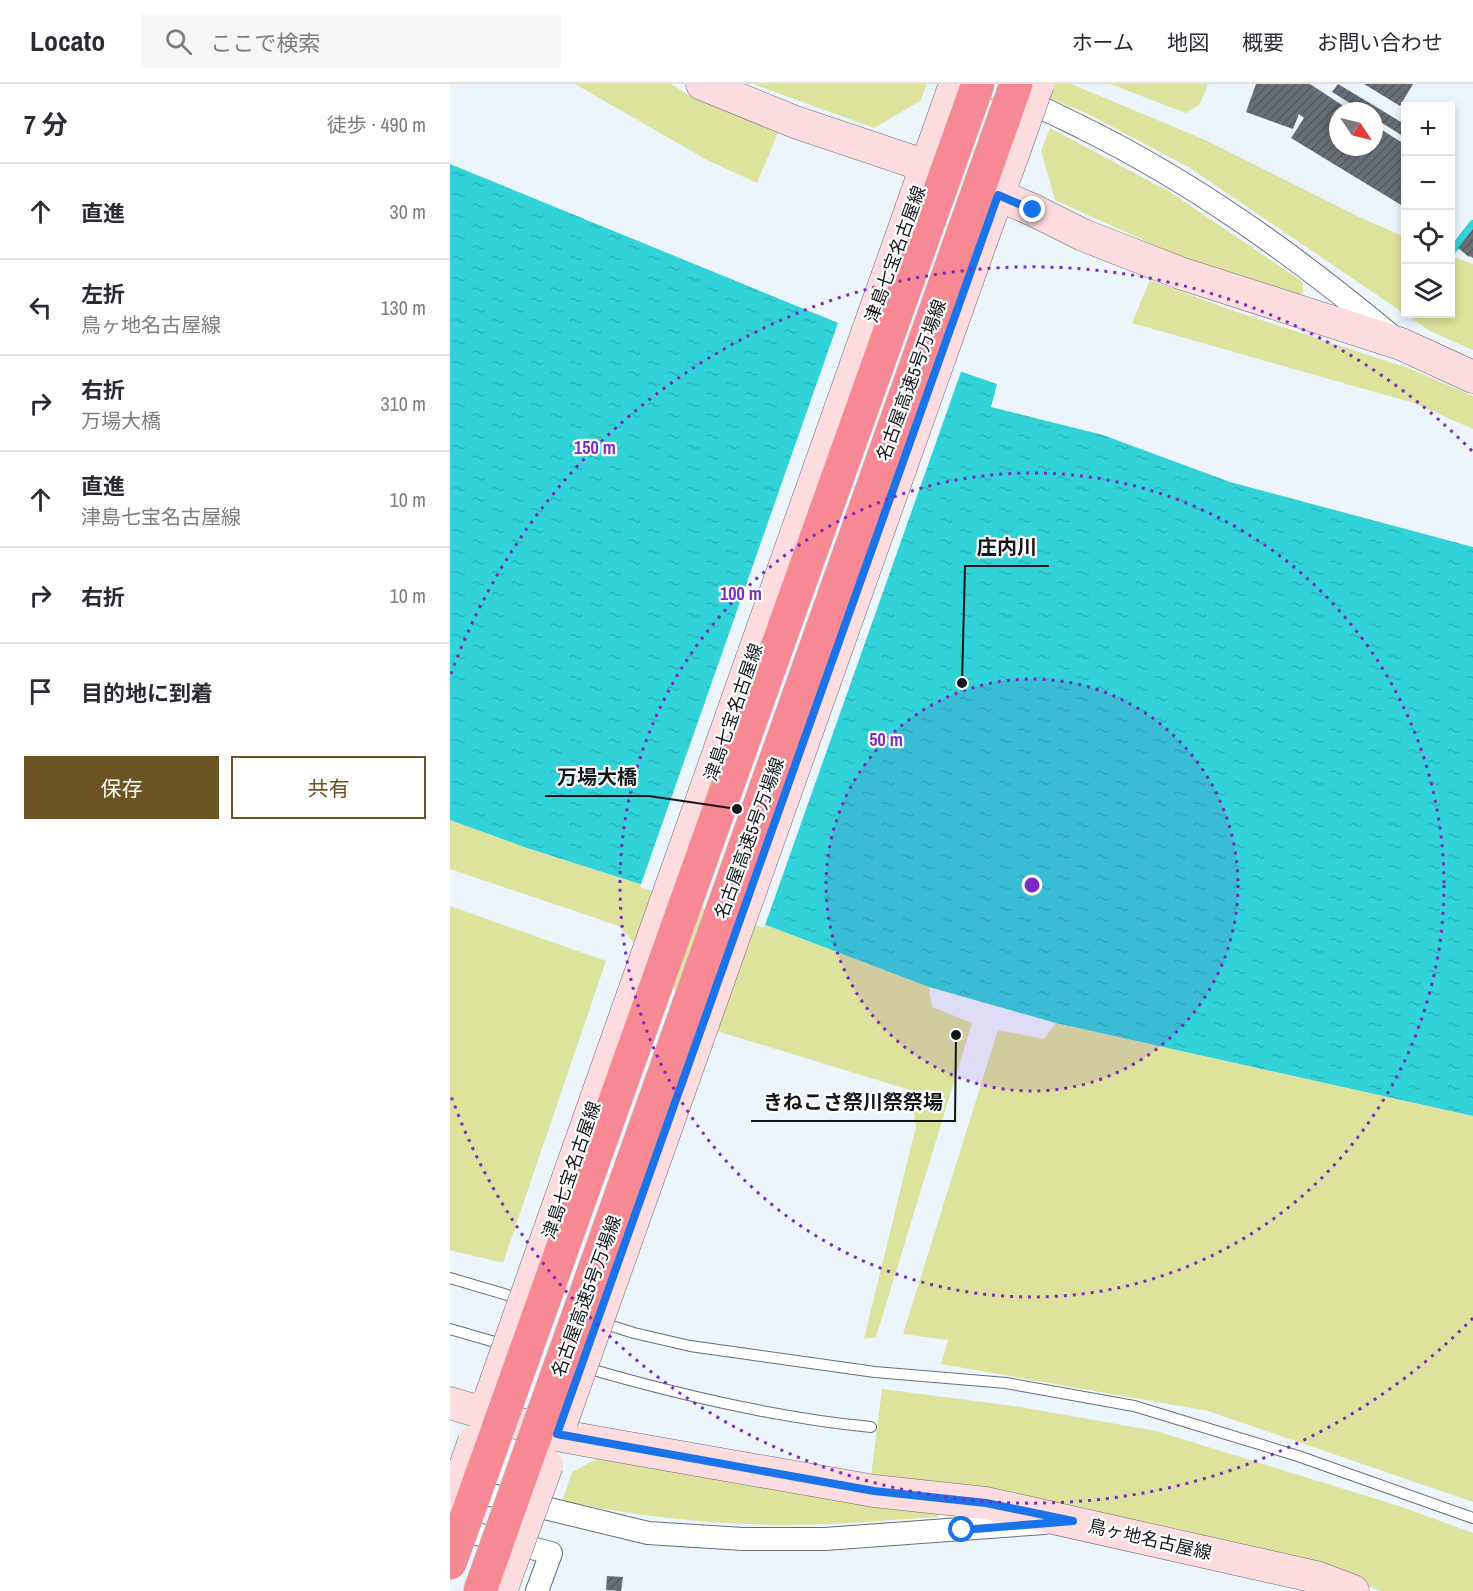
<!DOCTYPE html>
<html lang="ja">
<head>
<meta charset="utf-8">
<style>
	:root { --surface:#fff; --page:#f7f7f7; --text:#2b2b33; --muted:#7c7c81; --line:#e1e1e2; --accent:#6b5323 }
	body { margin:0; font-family:"Archivo Narrow","Noto Sans JP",sans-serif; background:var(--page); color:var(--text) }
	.controls { position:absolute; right:18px; top:18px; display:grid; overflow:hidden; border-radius:0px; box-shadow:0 3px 9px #0003 }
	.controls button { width:54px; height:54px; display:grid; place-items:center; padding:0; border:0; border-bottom:2px solid var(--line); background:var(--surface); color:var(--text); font:30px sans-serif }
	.compass { position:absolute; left:879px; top:18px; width:54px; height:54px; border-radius:50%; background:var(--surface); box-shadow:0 3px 9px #0003; rotate:125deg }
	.stop { position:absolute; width:18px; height:18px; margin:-14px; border:4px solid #1a73e8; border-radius:50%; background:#fff }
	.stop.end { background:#1a73e8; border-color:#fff; box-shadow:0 2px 6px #0008 }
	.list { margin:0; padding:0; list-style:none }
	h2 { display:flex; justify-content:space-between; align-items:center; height:78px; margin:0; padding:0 24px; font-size:26px }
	h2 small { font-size:20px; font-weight:400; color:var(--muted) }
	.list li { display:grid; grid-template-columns:39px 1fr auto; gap:18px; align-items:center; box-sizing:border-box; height:96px; padding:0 24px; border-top:2px solid var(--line) }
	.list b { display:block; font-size:22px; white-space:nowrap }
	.list p { margin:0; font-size:20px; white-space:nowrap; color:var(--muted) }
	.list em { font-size:20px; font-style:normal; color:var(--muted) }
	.actions { display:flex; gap:12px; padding:18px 24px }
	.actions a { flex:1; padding:14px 0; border:2px solid var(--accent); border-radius:0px; text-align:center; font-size:21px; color:var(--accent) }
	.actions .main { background:var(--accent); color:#fff }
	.icon { flex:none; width:33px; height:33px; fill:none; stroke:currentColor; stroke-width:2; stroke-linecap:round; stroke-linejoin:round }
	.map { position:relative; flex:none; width:1023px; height:1507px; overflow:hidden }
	header { display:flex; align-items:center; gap:36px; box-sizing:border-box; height:84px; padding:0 30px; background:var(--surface); border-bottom:2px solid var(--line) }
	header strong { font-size:28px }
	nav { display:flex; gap:33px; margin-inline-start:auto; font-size:21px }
	.search { width:420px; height:54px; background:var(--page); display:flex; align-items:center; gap:15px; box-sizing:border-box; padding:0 21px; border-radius:0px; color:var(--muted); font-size:22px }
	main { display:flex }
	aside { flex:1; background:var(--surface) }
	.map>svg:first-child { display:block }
	.green { fill:#dde29d }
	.water { fill:url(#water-ripples) }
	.pier { fill:#ecf4fc }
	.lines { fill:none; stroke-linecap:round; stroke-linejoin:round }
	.stream { stroke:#31d2d8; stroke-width:8 }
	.building { fill:url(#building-hatch) }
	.lane-casing { stroke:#676e74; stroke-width:12 }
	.street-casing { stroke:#676e74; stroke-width:24 }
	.secondary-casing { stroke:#676e74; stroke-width:33 }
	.lane { stroke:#fff; stroke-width:10 }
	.street { stroke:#fff; stroke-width:22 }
	.secondary { stroke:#fddcdf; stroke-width:32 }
	.secondary-bridge-casing { stroke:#676e74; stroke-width:33; stroke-linecap:butt }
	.highway-bridge-casing { stroke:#d0d1d1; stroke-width:34; stroke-linecap:butt }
	.secondary-bridge { stroke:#fddcdf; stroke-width:32 }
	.highway-bridge { stroke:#f78994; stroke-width:33 }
	.route { stroke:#1a73e8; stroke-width:8 }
	.ring { fill:none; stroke:#7b2cbf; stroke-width:3; stroke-dasharray:3 6 }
	.labels { text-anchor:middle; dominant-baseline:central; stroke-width:4.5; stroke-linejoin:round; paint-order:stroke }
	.street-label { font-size:18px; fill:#14171a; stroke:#fff }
	.centre { fill:#7b2cbf; stroke:#fff; stroke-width:3 }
	.ring-label { font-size:18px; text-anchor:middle; font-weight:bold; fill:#7b2cbf; stroke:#fff; stroke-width:4.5; stroke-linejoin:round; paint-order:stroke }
	.leader { fill:none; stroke:#14171a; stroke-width:2 }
	.callout-dot { fill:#14171a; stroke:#fff; stroke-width:2 }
	.callout-label { font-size:20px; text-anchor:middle; font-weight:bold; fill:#14171a; stroke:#fff; stroke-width:4.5; stroke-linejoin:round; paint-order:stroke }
</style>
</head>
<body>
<header>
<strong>Locato</strong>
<div class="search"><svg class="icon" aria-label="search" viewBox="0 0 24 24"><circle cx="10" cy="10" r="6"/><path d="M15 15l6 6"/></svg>ここで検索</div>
<nav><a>ホーム</a><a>地図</a><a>概要</a><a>お問い合わせ</a></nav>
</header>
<main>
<aside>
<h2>7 分<small>徒歩 · 490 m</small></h2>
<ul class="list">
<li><svg class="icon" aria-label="ahead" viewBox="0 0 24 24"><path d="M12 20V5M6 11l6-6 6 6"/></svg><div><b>直進</b></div><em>30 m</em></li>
<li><svg class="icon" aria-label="left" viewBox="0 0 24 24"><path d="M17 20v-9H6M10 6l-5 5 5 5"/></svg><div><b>左折</b><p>鳥ヶ地名古屋線</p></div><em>130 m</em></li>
<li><svg class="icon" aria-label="right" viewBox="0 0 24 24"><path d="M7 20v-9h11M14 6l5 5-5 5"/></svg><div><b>右折</b><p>万場大橋</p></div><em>310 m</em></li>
<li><svg class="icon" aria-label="ahead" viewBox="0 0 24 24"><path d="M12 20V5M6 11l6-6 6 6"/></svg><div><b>直進</b><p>津島七宝名古屋線</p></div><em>10 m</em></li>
<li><svg class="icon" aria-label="right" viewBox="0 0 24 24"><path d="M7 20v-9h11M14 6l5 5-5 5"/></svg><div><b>右折</b></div><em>10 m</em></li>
<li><svg class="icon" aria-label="arrive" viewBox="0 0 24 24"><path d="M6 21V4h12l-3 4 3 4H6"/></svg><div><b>目的地に到着</b></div></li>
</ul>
<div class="actions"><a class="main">保存</a><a>共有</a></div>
</aside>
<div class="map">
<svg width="1023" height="1507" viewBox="0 0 1023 1507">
	<defs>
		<pattern id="water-ripples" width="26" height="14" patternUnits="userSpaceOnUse" patternTransform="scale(1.5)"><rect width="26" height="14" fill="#31d2d8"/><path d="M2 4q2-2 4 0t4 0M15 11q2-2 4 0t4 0" fill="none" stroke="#2bb4b9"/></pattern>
		<pattern id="building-hatch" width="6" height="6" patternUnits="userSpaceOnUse" patternTransform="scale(1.5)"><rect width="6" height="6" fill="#686f75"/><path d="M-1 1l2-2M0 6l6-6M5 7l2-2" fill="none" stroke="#545a5f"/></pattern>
	</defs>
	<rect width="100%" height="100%" fill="#ecf4fc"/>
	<!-- green -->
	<path class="green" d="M125,0H221L240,12L330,44L307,99L259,77Z
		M303,0H477L470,17L424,44Z
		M566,0H621L626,2L755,56L909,133L955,153L956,230H1000L1001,172L1023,180V266L980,247L740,84L638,30Z
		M660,0H758L750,20L736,29Z
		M600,44L720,108L853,198V209L844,215L742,178L605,116L591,67Z
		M700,196L784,227L961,285L1023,312V345L964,319L682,239Z
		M0,736L77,764L300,835L479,903L482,923L522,939L426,1253L414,1255L466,1042L460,1006L260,945L169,842L0,785Z
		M0,822L156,877L53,1179L0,1166Z
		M606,939L1023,1032V1418L758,1327L491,1280L498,1256L453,1250L548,946L594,955Z
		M432,1305L564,1322L706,1347L952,1423L1023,1449V1507H932L738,1447L573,1412L421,1392Z
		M156,1370L486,1426L488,1433C438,1436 387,1441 336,1441C263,1441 184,1432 112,1417L122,1388Z"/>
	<!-- water -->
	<path class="water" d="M0,80L486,279L547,300L541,323L653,351L780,398L1023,463V1032L606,939L479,903L300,835L77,764L0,736Z"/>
	<!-- pier -->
	<path class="pier" d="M389,236L512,285L314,844L190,803Z"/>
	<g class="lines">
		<!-- stream -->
		<path class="stream" d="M1001,168L1023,140"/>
	</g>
	<!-- building -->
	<path class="building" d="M806,0H860L901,27H888V63H924V41L956,61V124L841,54L854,34L849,30L843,45L796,28Z
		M888,0L956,41V54L924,34V27H913L882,8Z
		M914,0H963L950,22Z
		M1023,145V174L1020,172L1019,173L1008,164Z
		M157,1492L173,1493L171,1507L156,1506Z"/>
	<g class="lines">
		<defs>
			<path id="lane" d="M0,1194L74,1216
				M149,1238L184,1249L240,1262L425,1288L556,1299L684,1322L848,1372L1023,1434
				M0,1245L55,1261
				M133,1283C226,1310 325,1334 421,1343"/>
			<path id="street" d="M533,0C568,11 600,28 633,44C746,100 846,172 943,253
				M12,1404L198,1449L293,1455H375L594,1439
				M0,1443L101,1469L87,1507"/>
			<path id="secondary" d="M252,0L345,38L476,82
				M548,111L583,126L633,151L730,189L951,260L1023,293
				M461,125L505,0
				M532,155L565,65
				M0,1319L107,1351L145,1358L424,1407L536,1419L866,1493L903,1507"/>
		</defs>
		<!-- lane casing -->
		<use href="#lane" class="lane-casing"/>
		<!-- street casing -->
		<use href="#street" class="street-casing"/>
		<!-- secondary casing -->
		<use href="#secondary" class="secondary-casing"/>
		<!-- lane -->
		<use href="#lane" class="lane"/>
		<!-- street -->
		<use href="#street" class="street"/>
		<!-- secondary -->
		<use href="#secondary" class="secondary"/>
		<defs>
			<path id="secondary-bridge" d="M565,65L588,0
				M40,1314L461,125
				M112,1337L532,155
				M0,1425L24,1357
				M51,1507L97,1381"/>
			<path id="highway-bridge" d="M0,1479L528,0
				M30,1507L566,0"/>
		</defs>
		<!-- secondary-bridge casing -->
		<use href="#secondary-bridge" class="secondary-bridge-casing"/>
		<!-- highway-bridge casing -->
		<use href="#highway-bridge" class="highway-bridge-casing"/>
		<!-- secondary-bridge -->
		<use href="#secondary-bridge" class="secondary-bridge"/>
		<!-- highway-bridge -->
		<use href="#highway-bridge" class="highway-bridge"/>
	</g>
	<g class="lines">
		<!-- route -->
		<path class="route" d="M512,1446L623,1437L536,1419L424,1407L107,1350L548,111L583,126"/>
	</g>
	<!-- distance rings -->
	<circle cx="582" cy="801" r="206" fill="#7b2cbf" fill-opacity=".12"/>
	<g class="ring">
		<circle cx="582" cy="801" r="206"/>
		<circle cx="582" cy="801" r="412"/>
		<path d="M1023 1234A618 618 0 0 1 1 1012M1 590A618 618 0 0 1 1023 368"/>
	</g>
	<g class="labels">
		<!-- street labels -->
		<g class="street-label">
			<text transform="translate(445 170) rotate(-70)">津島七宝名古屋線</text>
			<text transform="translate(461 296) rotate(-70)">名古屋高速5号万場線</text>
			<text transform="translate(283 628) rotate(-71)">津島七宝名古屋線</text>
			<text transform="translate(299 754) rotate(-70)">名古屋高速5号万場線</text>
			<text transform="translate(121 1086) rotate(-71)">津島七宝名古屋線</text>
			<text transform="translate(136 1212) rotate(-70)">名古屋高速5号万場線</text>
			<text transform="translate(700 1455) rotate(13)">鳥ヶ地名古屋線</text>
		</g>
	</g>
	<circle cx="582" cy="801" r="9" class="centre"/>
	<g class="ring-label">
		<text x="145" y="370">150 m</text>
		<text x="291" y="516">100 m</text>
		<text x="436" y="662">50 m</text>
	</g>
	<!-- callouts -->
	<path class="leader" d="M512 599L515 482H599M287 725L199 712H95M506 951L505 1037H301"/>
	<g class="callout-dot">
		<circle cx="512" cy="599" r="6"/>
		<circle cx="287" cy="725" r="6"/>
		<circle cx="506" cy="951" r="6"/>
	</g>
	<g class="callout-label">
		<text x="557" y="470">庄内川</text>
		<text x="147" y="700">万場大橋</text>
		<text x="403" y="1025">きねこさ祭川祭祭場</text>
	</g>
</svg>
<div class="controls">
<button>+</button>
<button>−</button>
<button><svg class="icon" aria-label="locate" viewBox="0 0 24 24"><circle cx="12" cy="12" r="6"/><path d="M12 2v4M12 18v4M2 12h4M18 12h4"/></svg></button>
<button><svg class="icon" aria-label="layers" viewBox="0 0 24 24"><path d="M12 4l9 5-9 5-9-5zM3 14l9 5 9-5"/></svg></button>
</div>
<svg class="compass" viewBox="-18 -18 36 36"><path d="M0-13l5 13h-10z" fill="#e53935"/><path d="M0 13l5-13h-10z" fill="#7c7c81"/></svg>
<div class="stop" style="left:512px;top:1446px"></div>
<div class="stop end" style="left:583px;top:126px"></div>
</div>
</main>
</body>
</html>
